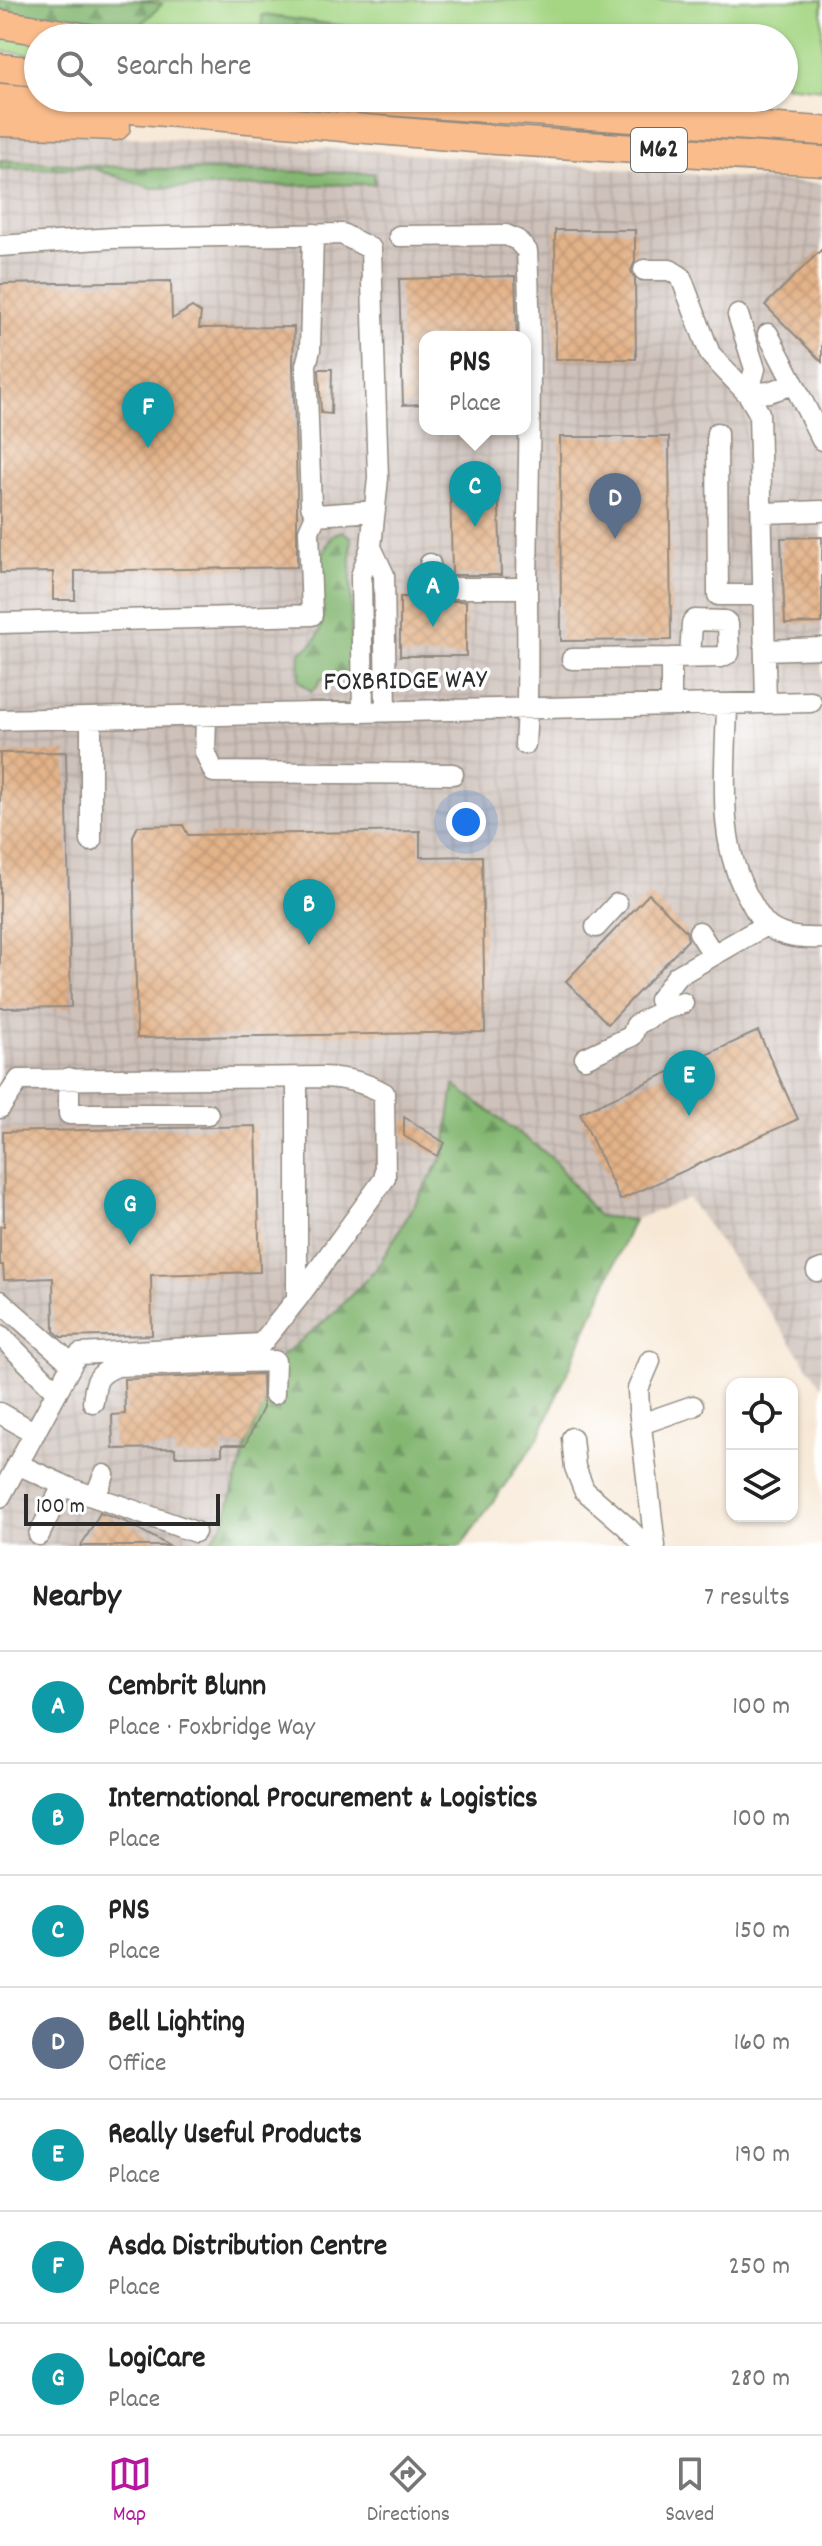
<!DOCTYPE html>
<html lang="en">
<head>
<meta charset="utf-8">
<style>
	:root { --surface:#fff; --page:#f6f6f6; --text:#222; --muted:#767676; --line:#e0e0e0; --accent:#b5179e }
	body { margin:0; font-family:Dekko,sans-serif; background:var(--page); color:var(--text) }
	.controls { position:absolute; right:24px; bottom:24px; display:grid; overflow:hidden; border-radius:16px; box-shadow:0 2px 6px #0004 }
	.controls button { width:72px; height:72px; display:grid; place-items:center; padding:0; border:0; border-bottom:2px solid var(--line); background:var(--surface); color:var(--text); font:40px sans-serif }
	.scale { position:absolute; left:24px; bottom:20px; width:196px; box-sizing:border-box; padding-left:8px; border:4px solid #2b2b2b; border-top:0; font-size:22px; line-height:28px; white-space:nowrap; color:#2b2b2b; -webkit-text-stroke:6px #fff; paint-order:stroke }
	.you { position:absolute; left:466px; top:822px; width:28px; height:28px; margin:-20px; border:6px solid #fff; border-radius:50%; background:#1a73e8; box-shadow:0 0 0 12px #1a73e833 }
	.badge { display:grid; place-items:center; width:52px; height:52px; border-radius:50%; background:var(--accent); color:#fff; font-size:26px; font-weight:700 }
	.pin { position:absolute; translate:-50% -66px; filter:drop-shadow(0 2px 4px #0008) }
	.pin::after { content:''; position:absolute; top:42px; width:28px; height:24px; background:inherit; clip-path:polygon(0 0,100% 0,50% 100%) }
	.popup { position:absolute; left:419px; top:331px; width:112px; height:104px; box-sizing:border-box; display:grid; place-content:center; border-radius:16px; background:var(--surface); filter:drop-shadow(0 2px 6px #0005); font-size:26px; white-space:nowrap; color:var(--muted) }
	.popup b { font-size:30px; color:var(--text) }
	.popup::after { content:''; position:absolute; left:50%; top:100%; margin-left:-16px; border:16px solid transparent; border-top-color:var(--surface) }
	.list { margin:0; padding:0; list-style:none }
	h2 { display:flex; justify-content:space-between; align-items:center; height:104px; margin:0; padding:0 32px; font-size:34px }
	h2 small { font-size:26px; font-weight:400; color:var(--muted) }
	.list li { display:grid; grid-template-columns:52px 1fr auto; gap:24px; align-items:center; box-sizing:border-box; height:112px; padding:0 32px; border-top:2px solid var(--line) }
	.list b { display:block; font-size:30px; white-space:nowrap }
	.list p { margin:0; font-size:26px; white-space:nowrap; color:var(--muted) }
	.list em { font-size:26px; font-style:normal; color:var(--muted) }
	.icon { flex:none; width:44px; height:44px; fill:none; stroke:currentColor; stroke-width:2; stroke-linecap:round; stroke-linejoin:round }
	.map { position:relative; flex:none; width:822px; height:1546px; overflow:hidden }
	.search { position:absolute; background:var(--surface); box-shadow:0 2px 6px #0004; left:24px; right:24px; top:24px; height:88px; display:flex; align-items:center; gap:20px; box-sizing:border-box; padding:0 28px; border-radius:44px; color:var(--muted); font-size:30px }
	.sheet { height:888px; background:var(--surface) }
	nav { display:flex; justify-content:space-around; align-items:center; box-sizing:border-box; height:112px; border-top:2px solid var(--line); background:var(--surface); font-size:22px; color:var(--muted) }
	nav a { display:grid; justify-items:center; gap:4px }
	nav .on { color:var(--accent) }
	.map>svg:first-child { display:block }
	.industrial { fill:url(#industrial-grid); fill-rule:evenodd }
	.green { fill:#a5d684; stroke:#688058; stroke-width:2 }
	.forest { fill:url(#forest-firs); stroke:#58714e; stroke-width:2 }
	.building { fill:url(#building-cross-hatch) }
	.lines { fill:none; stroke-linecap:round; stroke-linejoin:round }
	.minor-casing { stroke:#918a80; stroke-width:23 }
	.highway-casing { stroke:#918a80; stroke-width:31 }
	.minor { stroke:#fff; stroke-width:20 }
	.highway { stroke:#fabc8b; stroke-width:28 }
	.labels { text-anchor:middle; dominant-baseline:central; stroke-width:7; stroke-linejoin:round; paint-order:stroke }
	.shield { fill:#fff; stroke:#6b6b6b; stroke-width:2 }
	.shield-label { font-size:26px; font-weight:bold; fill:#2b2b2b }
	.street-label { font-size:28px; fill:#2b2b2b; stroke:#fff }
</style>
</head>
<body>
<div class="map">
<svg width="822" height="1546" viewBox="0 0 822 1546">
	<defs>
		<pattern id="industrial-grid" width="8" height="8" patternUnits="userSpaceOnUse" patternTransform="scale(2)"><rect width="8" height="8" fill="#cec1ba"/><path d="M0 4h8M4 0v8" fill="none" stroke="#b1a6a0"/></pattern>
		<pattern id="forest-firs" width="22" height="20" patternUnits="userSpaceOnUse" patternTransform="scale(2)"><rect width="22" height="20" fill="#84b772"/><path d="M5 1l3.5 6h-7zM16 11l3.5 6h-7z" fill="#6c955e"/></pattern>
		<pattern id="building-cross-hatch" width="8" height="8" patternUnits="userSpaceOnUse" patternTransform="scale(2)"><rect width="8" height="8" fill="#e3b288"/><path d="M0 0l8 8M0 8l8-8" fill="none" stroke="#c39976"/></pattern>
	</defs>
	<rect width="100%" height="100%" fill="#fff"/>
	<filter id="ink" filterUnits="userSpaceOnUse"><feTurbulence type="fractalNoise" baseFrequency=".0125" numOctaves="2"/><feDisplacementMap in="SourceGraphic" scale="16" xChannelSelector="R" yChannelSelector="G"/><feConvolveMatrix kernelMatrix="1 2 1 2 8 2 1 2 1" color-interpolation-filters="sRGB"/></filter>
	<filter id="wash" filterUnits="userSpaceOnUse"><feTurbulence type="fractalNoise" baseFrequency=".006" numOctaves="4" result="noise"/><feDisplacementMap in="SourceGraphic" scale="32" xChannelSelector="R" yChannelSelector="G"/><feGaussianBlur stdDeviation="1.8" result="paint"/><feColorMatrix in="noise" values="0 0 0 0 0 0 0 0 0 0 0 0 0 0 0 0 0 1.4 0 .05"/><feComposite in="paint" operator="in"/></filter>
	<g filter="url(#wash)">
		<rect width="100%" height="100%" fill="#f7e8d5"/>
		<!-- industrial -->
		<path class="industrial" d="M0,130L345,149L822,184V1386L688,1198L634,1220L598,1216L551,1157L454,1085L444,1155L377,1268L333,1314L267,1398L248,1439L224,1522L207,1546H0ZM425,337H525V429H425Z"/>
		<!-- green -->
		<path class="green" d="M137,0H822V89L784,85V38H433L263,15V38H173L132,33L162,4Z
			M0,29L38,38V55L0,51Z"/>
		<!-- forest -->
		<path class="forest" d="M0,0H137L162,4L132,33L0,11Z
			M262,15L425,38H263Z
			M0,160L153,169L374,173L375,184L152,188L91,168L0,169Z
			M342,531L351,537V674L321,679L317,687L311,691L299,681L300,652C337,637 316,588 322,557C324,549 330,541 334,534Z
			M454,1085L551,1157L598,1216L634,1220L539,1437L461,1546H207L224,1522L248,1439L267,1398L278,1359L333,1314L377,1268L444,1155Z"/>
		<g id="blocks">
			<!-- building -->
			<path class="building" d="M555,230H635V261L631,271L635,279L636,359H556Z
				M822,249V362L765,305Z
				M515,276L517,337H425V404L403,405L399,279Z
				M171,281L172,319L192,307L201,313L199,328L294,327L293,365L297,490V567L75,571V600H53V572L0,573V284Z
				M319,369H332L331,414L321,413Z
				M560,437H669L671,640L561,641Z
				M498,477L501,575H452L450,479Z
				M822,537V623L785,624L781,538Z
				M400,597H421L430,601H466V656H400Z
				M66,752L71,1007L0,1008V753Z
				M183,825L188,835L420,831V857L482,856L485,1032L137,1038L133,836L138,826Z
				M649,894L686,931L688,940L608,1024L566,981Z
				M758,1031L798,1119L620,1200L580,1113Z
				M404,1117L445,1143L437,1156L404,1136Z
				M256,1126L260,1272L151,1275L152,1335L61,1337L54,1331L53,1278L4,1280L3,1265H0V1226H4L3,1132Z
				M262,1374L263,1408L245,1445H222V1455L175,1456V1448L113,1449L112,1415L125,1414L124,1379Z
				M100,1513L126,1522L169,1546H81Z"/>
		</g>
	</g>
	<g filter="url(#ink)">
		<use href="#blocks" fill-opacity="0" stroke="#918a80" stroke-width="2"/>
		<g class="lines">
			<defs>
				<path id="minor" d="M313,234L310,350L306,365L311,505L316,515L375,511
					M399,236L506,235L517,240L527,251C533,363 528,475 527,586C527,639 529,692 525,744
					M0,246L113,238L342,234L371,249L378,478L371,547
					M644,270H670L681,277L710,354L748,394L759,413L766,703
					M738,315L755,369L748,394L769,392L794,384L822,440
					M768,334L794,384
					M717,433L718,595H764
					M763,513L822,511
					M430,564V588H527
					M0,623L312,615L309,531L316,515
					M765,650L822,648
					M671,658L721,657L729,653L728,624L725,621L695,620L692,623L690,658
					M572,659L671,658V705
					M727,704C726,769 715,844 751,902C756,911 761,921 769,927C784,938 804,939 822,938
					M363,712L361,576L371,547L384,575L386,712
					M206,716L205,752L214,772L453,774
					M91,718V841
					M0,720L811,702
					M596,927L617,904
					M699,932L713,954
					M683,1003L663,1010L659,1000L677,976L766,925
					M585,1058L632,1036L636,1025L663,1010
					M69,1078V1114H208
					M0,1108L19,1080L322,1077C346,1078 364,1082 384,1093L385,1178L297,1299
					M817,1271L822,1269
					M0,1301L72,1364
					M0,1335L57,1392
					M650,1361L638,1389L639,1409L655,1546
					M93,1402C96,1380 96,1375 117,1366L275,1361L274,1394
					M0,1413L35,1433
					M641,1424L693,1406
					M572,1438L575,1467L584,1490L627,1527L645,1546
					M17,1464L72,1489L195,1532
					M0,1497L74,1360L80,1354L261,1344L297,1299V1078
					M95,1497L104,1475
					M39,1535L63,1485"/>
				<path id="highway" d="M0,24L88,38
					M0,68L38,72
					M0,98L496,140L822,161
					M343,98L822,131
					M0,122L116,126"/>
			</defs>
			<!-- minor casing -->
			<use href="#minor" class="minor-casing"/>
			<!-- highway casing -->
			<use href="#highway" class="highway-casing"/>
			<!-- minor -->
			<use href="#minor" class="minor"/>
			<!-- highway -->
			<use href="#highway" class="highway"/>
		</g>
	</g>
	<g class="labels">
		<!-- shield labels -->
		<rect class="shield" x="631" y="128" width="56" height="44" rx="6"/>
		<g class="shield-label">
			<text x="659" y="150">M62</text>
		</g>
		<!-- street labels -->
		<g class="street-label">
			<text transform="translate(405 683) rotate(-1)">FOXBRIDGE WAY</text>
		</g>
	</g>
</svg>
<div class="controls">
<button><svg class="icon" aria-label="locate" viewBox="0 0 24 24"><circle cx="12" cy="12" r="6"/><path d="M12 2v4M12 18v4M2 12h4M18 12h4"/></svg></button>
<button><svg class="icon" aria-label="layers" viewBox="0 0 24 24"><path d="M12 4l9 5-9 5-9-5zM3 14l9 5 9-5"/></svg></button>
</div>
<div class="scale">100 m</div>
<div class="you"></div>
<div class="pin badge" style="left:433px;top:627px;background:#0f9aa8">A</div>
<div class="pin badge" style="left:309px;top:945px;background:#0f9aa8">B</div>
<div class="pin badge" style="left:475px;top:527px;background:#0f9aa8">C</div>
<div class="popup"><b>PNS</b>Place</div>
<div class="pin badge" style="left:615px;top:539px;background:#5c6f8a">D</div>
<div class="pin badge" style="left:689px;top:1116px;background:#0f9aa8">E</div>
<div class="pin badge" style="left:148px;top:448px;background:#0f9aa8">F</div>
<div class="pin badge" style="left:130px;top:1245px;background:#0f9aa8">G</div>
<div class="search"><svg class="icon" aria-label="search" viewBox="0 0 24 24"><circle cx="10" cy="10" r="6"/><path d="M15 15l6 6"/></svg>Search here</div>
</div>
<section class="sheet">
<h2>Nearby<small>7 results</small></h2>
<ul class="list">
<li><span class="badge" style="background:#0f9aa8">A</span><div><b>Cembrit Blunn</b><p>Place · Foxbridge Way</p></div><em>100 m</em></li>
<li><span class="badge" style="background:#0f9aa8">B</span><div><b>International Procurement &amp; Logistics</b><p>Place</p></div><em>100 m</em></li>
<li><span class="badge" style="background:#0f9aa8">C</span><div><b>PNS</b><p>Place</p></div><em>150 m</em></li>
<li><span class="badge" style="background:#5c6f8a">D</span><div><b>Bell Lighting</b><p>Office</p></div><em>160 m</em></li>
<li><span class="badge" style="background:#0f9aa8">E</span><div><b>Really Useful Products</b><p>Place</p></div><em>190 m</em></li>
<li><span class="badge" style="background:#0f9aa8">F</span><div><b>Asda Distribution Centre</b><p>Place</p></div><em>250 m</em></li>
<li><span class="badge" style="background:#0f9aa8">G</span><div><b>LogiCare</b><p>Place</p></div><em>280 m</em></li>
</ul>
</section>
<nav>
<a class="on"><svg class="icon" aria-label="map" viewBox="0 0 24 24"><path d="M3 6l6-2 6 2 6-2v14l-6 2-6-2-6 2zM9 4v14M15 6v14"/></svg>Map</a>
<a><svg class="icon" aria-label="directions" viewBox="0 0 24 24"><path d="M12 3l9 9-9 9-9-9zM9 14v-3h6M13 9l2 2-2 2"/></svg>Directions</a>
<a><svg class="icon" aria-label="saved" viewBox="0 0 24 24"><path d="M7 4h10v16l-5-4-5 4z"/></svg>Saved</a>
</nav>
</body>
</html>
